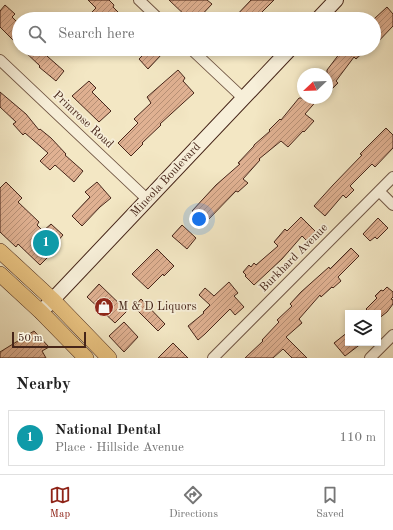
<!DOCTYPE html>
<html lang="en">
<head>
<meta charset="utf-8">
<style>
	:root { --surface:#fff; --page:#f6f6f6; --text:#222; --muted:#767676; --line:#e0e0e0; --accent:#8f2418 }
	body { margin:0; font-family:"Old Standard TT",serif; background:var(--page); color:var(--text) }
	.controls { position:absolute; right:12px; bottom:12px; display:grid; overflow:hidden; border-radius:0px; box-shadow:0 2px 6px #0003 }
	.controls button { width:36px; height:36px; display:grid; place-items:center; padding:0; border:0; border-bottom:1px solid var(--line); background:var(--surface); color:var(--text); font:20px sans-serif }
	.compass { position:absolute; left:297px; top:68px; width:36px; height:36px; border-radius:50%; background:var(--surface); box-shadow:0 2px 6px #0003; rotate:247deg }
	.scale { position:absolute; left:12px; bottom:10px; width:74px; box-sizing:border-box; padding-left:4px; border:2px solid #462519; border-top:0; font-size:11px; line-height:14px; white-space:nowrap; color:#462519; -webkit-text-stroke:3px #f7efd9; paint-order:stroke }
	.you { position:absolute; left:199px; top:219px; width:14px; height:14px; margin:-10px; border:3px solid #fff; border-radius:50%; background:#1a73e8; box-shadow:0 0 0 6px #1a73e833 }
	.badge { display:grid; place-items:center; width:26px; height:26px; border-radius:50%; background:var(--accent); color:#fff; font-size:13px; font-weight:700 }
	.pin { position:absolute; translate:-50% -50%; border:2px solid #fff; box-shadow:0 1px 4px #0006 }
	.list { margin:0; padding:0; list-style:none }
	h2 { display:flex; justify-content:space-between; align-items:center; height:52px; margin:0; padding:0 16px; font-size:17px }
	h2 small { font-size:13px; font-weight:400; color:var(--muted) }
	.list li { display:grid; grid-template-columns:26px 1fr auto; gap:12px; align-items:center; box-sizing:border-box; height:56px; margin:0 8px 8px; padding:0 8px; border:1px solid var(--line); border-radius:0px }
	.list b { display:block; font-size:15px; white-space:nowrap }
	.list p { margin:0; font-size:13px; white-space:nowrap; color:var(--muted) }
	.list em { font-size:13px; font-style:normal; color:var(--muted) }
	.icon { flex:none; width:22px; height:22px; fill:none; stroke:currentColor; stroke-width:2; stroke-linecap:round; stroke-linejoin:round }
	.map { position:relative; flex:none; width:393px; height:358px; overflow:hidden }
	.search { position:absolute; background:var(--surface); box-shadow:0 2px 6px #0003; left:12px; right:12px; top:12px; height:44px; display:flex; align-items:center; gap:10px; box-sizing:border-box; padding:0 14px; border-radius:22px; color:var(--muted); font-size:15px }
	.sheet { height:116px; background:var(--surface) }
	nav { display:flex; justify-content:space-around; align-items:center; box-sizing:border-box; height:56px; border-top:1px solid var(--line); background:var(--surface); font-size:11px; color:var(--muted) }
	nav a { display:grid; justify-items:center; gap:2px }
	nav .on { color:var(--accent) }
	.map>svg:first-child { display:block }
	.building { fill:url(#building-hatch); stroke:#462519 }
	.lines { fill:none; stroke-linecap:round; stroke-linejoin:round }
	.street-casing { stroke:#715644; stroke-width:12 }
	.secondary-casing { stroke:#462519; stroke-width:16 }
	.primary-casing { stroke:#462519; stroke-width:16 }
	.street { stroke:#f7efd9; stroke-width:10 }
	.secondary { stroke:#f7efd9; stroke-width:14 }
	.primary { stroke:#eac482; stroke-width:15 }
	.labels { text-anchor:middle; dominant-baseline:central; stroke-width:3.5; stroke-linejoin:round; paint-order:stroke }
	.street-label { font-size:12px; fill:#462519; stroke:#f7efd9 }
	.poi-label { font-size:12px; fill:#462519; stroke:#f7efd9; text-anchor:start }
</style>
</head>
<body>
<div class="map">
<svg width="393" height="358" viewBox="0 0 393 358">
	<defs>
		<pattern id="building-hatch" width="6" height="6" patternUnits="userSpaceOnUse"><rect width="6" height="6" fill="#e0b192"/><path d="M-1 1l2-2M0 6l6-6M5 7l2-2" fill="none" stroke="#b79076"/></pattern>
	</defs>
	<rect width="100%" height="100%" fill="#f3e7c4"/>
	<filter id="stains"><feTurbulence type="fractalNoise" baseFrequency=".005" numOctaves="4"/><feColorMatrix values="0 0 0 0 .2 0 0 0 0 .09 0 0 0 0 .02 0 0 0 .5 -.17"/></filter>
	<radialGradient id="worn" r=".72"><stop offset=".6" stop-color="#630" stop-opacity="0"/><stop offset="1" stop-color="#630" stop-opacity=".3"/></radialGradient>
	<!-- building -->
	<path class="building" d="M88,0H109L114,5L113,7L125,19H101L92,12L96,8Z
		M169,0H207L212,4L198,19H189Z
		M251,0H274L255,19H233Z
		M5,5L15,14L12,17L19,24V46L0,27V11Z
		M387,7L393,14V26L374,46V19Z
		M22,49H39L64,71L56,81L39,67L40,66Z
		M134,49H157L162,54L148,69L139,59L142,56Z
		M343,49H367L356,59L354,57L336,81L338,83L327,94V70Z
		M178,70L185,78L183,81L194,93L160,124L161,125L142,143L143,144L131,156L118,143L138,123L134,119L151,103L147,97Z
		M89,81L96,88L92,92L111,111L99,122L72,96Z
		M0,92L26,114L39,130L40,129L51,138L66,154L65,155L83,171L74,182L55,165L50,170L40,161L48,153L25,133L23,135L13,124L16,122L0,107Z
		M299,98H319L305,114L314,121L304,132L303,131L288,147L281,141L259,159L260,160L243,179L248,183L238,192L236,191L205,223L192,211L216,185L240,164L238,163L254,146V145L270,131L269,130L280,119L281,120Z
		M386,128L393,135V148L375,167L372,164L350,186L354,190L346,198L343,195L325,216L314,206L333,185L362,155L360,154Z
		M6,182L22,198L18,202L39,222L37,225L43,231L51,224L63,235L49,251L51,254L40,265L18,244L16,247L0,232V188Z
		M97,182L111,198L100,207L82,226L72,216L90,197L85,192Z
		M301,217L316,232L307,241L302,236L282,259L254,285L245,276L246,275L243,272L249,265L251,267L254,263L256,265L278,246L274,242L285,229L287,231Z
		M378,218L388,228L377,239L375,237L370,241L363,234Z
		M182,225L196,238L187,249L172,236Z
		M351,248L359,256L338,277L341,281L333,288L332,287L321,297L320,295L299,319L302,323L286,337L307,358H292L283,349L273,358H245L263,341L262,340L279,322L277,320L292,306L290,304L301,292L329,267L330,269Z
		M157,249L174,266L164,276L163,274L148,289L132,274Z
		M229,282L238,293L234,296L244,307L235,315L230,309L205,334L198,340L188,326L204,313L203,312L210,305L199,295L205,288L214,296Z
		M99,284L127,311L115,323L87,297Z
		M387,287L393,292V297L391,299L393,300V304L387,312L378,319V313H370L366,309L377,298L375,296L381,290L383,291Z
		M141,299L165,324L158,331L134,307Z
		M124,322L138,337L124,352L109,336Z
		M34,331L49,347L42,351L46,358H0V352Z
		M348,332V343H362L345,356L334,343Z
		M173,343L188,358H158Z"/>
	<g class="lines">
		<defs>
			<path id="street" d="M139,0L159,19
				M191,49L243,98
				M0,60L148,200
				M379,191L393,205
				M213,358L393,177
				M370,358L393,335"/>
			<path id="secondary" d="M318,19L336,0
				M41,312L290,49"/>
			<path id="primary" d="M0,251L53,300L109,358
				M0,274L41,312L86,358"/>
		</defs>
		<!-- street casing -->
		<use href="#street" class="street-casing"/>
		<!-- secondary casing -->
		<use href="#secondary" class="secondary-casing"/>
		<!-- primary casing -->
		<use href="#primary" class="primary-casing"/>
		<!-- street -->
		<use href="#street" class="street"/>
		<!-- secondary -->
		<use href="#secondary" class="secondary"/>
		<!-- primary -->
		<use href="#primary" class="primary"/>
	</g>
	<!-- icons -->
	<defs>
		<symbol id="shop-disc" viewBox="-11 -11 22 22"><circle r="9.5" fill="#8f2418" stroke="#f7efd9"/><path d="M-5-2.5h2.3a2.7 3.5 0 0 1 5.4 0H5L5.5 6h-11ZM-1.5-2.5h3a1.5 2.3 0 0 0-3 0Z" fill="#fff"/></symbol>
	</defs>
	<g fill-rule="evenodd">
		<use href="#shop-disc" x="93" y="296" width="22" height="22"/>
	</g>
	<g class="labels">
		<!-- street labels -->
		<g class="street-label">
			<text transform="translate(83 120) rotate(43)">Primrose Road</text>
			<text transform="translate(166 180) rotate(-47)">Mineola Boulevard</text>
			<text transform="translate(294 258) rotate(-45)">Burkhard Avenue</text>
		</g>
		<!-- poi labels -->
		<g class="poi-label">
			<text x="118" y="307">M &amp; D Liquors</text>
		</g>
	</g>
	<rect width="100%" height="100%" filter="url(#stains)"/>
	<rect width="100%" height="100%" fill="url(#worn)"/>
</svg>
<div class="controls">
<button><svg class="icon" aria-label="layers" viewBox="0 0 24 24"><path d="M12 4l9 5-9 5-9-5zM3 14l9 5 9-5"/></svg></button>
</div>
<svg class="compass" viewBox="-18 -18 36 36"><path d="M0-13l5 13h-10z" fill="#e53935"/><path d="M0 13l5-13h-10z" fill="#767676"/></svg>
<div class="scale">50 m</div>
<div class="you"></div>
<div class="pin badge" style="left:46px;top:243px;background:#0f9aa8">1</div>
<div class="search"><svg class="icon" aria-label="search" viewBox="0 0 24 24"><circle cx="10" cy="10" r="6"/><path d="M15 15l6 6"/></svg>Search here</div>
</div>
<section class="sheet">
<h2>Nearby<small></small></h2>
<ul class="list">
<li><span class="badge" style="background:#0f9aa8">1</span><div><b>National Dental</b><p>Place · Hillside Avenue</p></div><em>110 m</em></li>
</ul>
</section>
<nav>
<a class="on"><svg class="icon" aria-label="map" viewBox="0 0 24 24"><path d="M3 6l6-2 6 2 6-2v14l-6 2-6-2-6 2zM9 4v14M15 6v14"/></svg>Map</a>
<a><svg class="icon" aria-label="directions" viewBox="0 0 24 24"><path d="M12 3l9 9-9 9-9-9zM9 14v-3h6M13 9l2 2-2 2"/></svg>Directions</a>
<a><svg class="icon" aria-label="saved" viewBox="0 0 24 24"><path d="M7 4h10v16l-5-4-5 4z"/></svg>Saved</a>
</nav>
</body>
</html>
